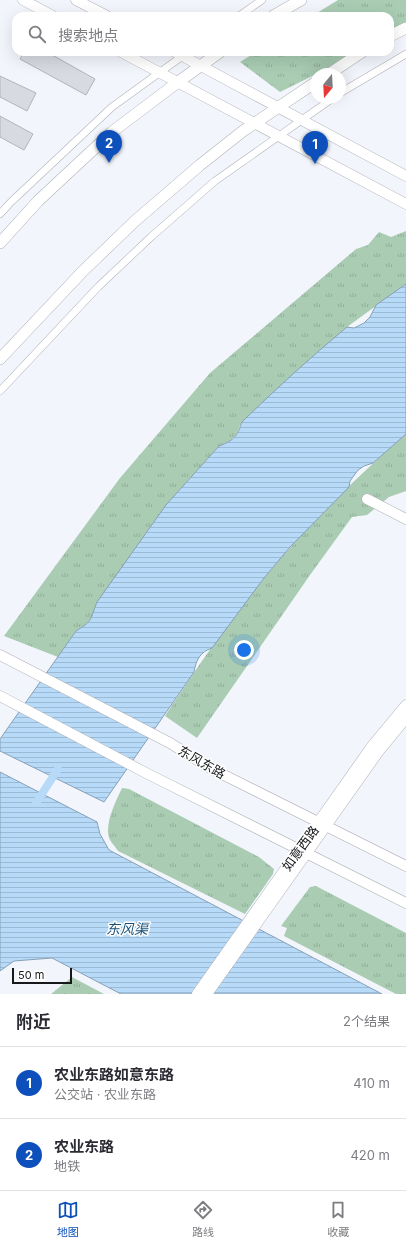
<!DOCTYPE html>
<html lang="zh">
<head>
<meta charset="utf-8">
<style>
	:root { --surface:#fff; --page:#f2f2f3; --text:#2b2b33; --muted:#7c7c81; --line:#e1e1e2; --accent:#0e50bb }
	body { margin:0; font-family:Inter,"Noto Sans SC",sans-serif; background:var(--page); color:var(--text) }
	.compass { position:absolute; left:310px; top:68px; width:36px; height:36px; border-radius:50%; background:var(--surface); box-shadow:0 4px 16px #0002; rotate:198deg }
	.scale { position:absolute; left:12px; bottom:10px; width:60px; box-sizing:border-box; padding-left:4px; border:2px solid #17181a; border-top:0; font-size:11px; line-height:14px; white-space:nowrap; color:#17181a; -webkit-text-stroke:3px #fff; paint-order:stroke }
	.you { position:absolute; left:244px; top:650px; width:14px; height:14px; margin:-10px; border:3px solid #fff; border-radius:50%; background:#1a73e8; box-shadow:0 0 0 6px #1a73e833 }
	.badge { display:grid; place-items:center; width:26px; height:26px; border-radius:50%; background:var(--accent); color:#fff; font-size:13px; font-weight:700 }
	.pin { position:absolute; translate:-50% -33px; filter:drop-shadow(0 1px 2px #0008) }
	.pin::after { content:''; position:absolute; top:21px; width:14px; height:12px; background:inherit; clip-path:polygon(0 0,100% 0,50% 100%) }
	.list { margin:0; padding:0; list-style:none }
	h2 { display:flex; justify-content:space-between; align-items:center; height:52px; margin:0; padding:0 16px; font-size:17px }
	h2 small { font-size:13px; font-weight:400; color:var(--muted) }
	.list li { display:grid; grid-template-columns:26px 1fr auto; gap:12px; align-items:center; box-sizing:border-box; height:72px; padding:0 16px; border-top:1px solid var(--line) }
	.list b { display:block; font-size:15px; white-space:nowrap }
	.list p { margin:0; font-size:13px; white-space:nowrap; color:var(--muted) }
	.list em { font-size:13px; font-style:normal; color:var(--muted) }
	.icon { flex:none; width:22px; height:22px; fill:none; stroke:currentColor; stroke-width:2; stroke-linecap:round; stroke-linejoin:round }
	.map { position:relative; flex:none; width:406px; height:994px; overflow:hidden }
	.search { position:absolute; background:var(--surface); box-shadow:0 4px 16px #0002; left:12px; right:12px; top:12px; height:44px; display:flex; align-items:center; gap:10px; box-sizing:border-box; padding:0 14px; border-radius:12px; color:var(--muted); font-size:15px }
	.sheet { height:196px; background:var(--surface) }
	nav { display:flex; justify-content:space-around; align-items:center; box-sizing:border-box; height:56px; border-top:1px solid var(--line); background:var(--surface); font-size:11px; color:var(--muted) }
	nav a { display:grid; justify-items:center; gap:2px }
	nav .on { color:var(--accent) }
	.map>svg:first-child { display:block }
	.grass { fill:url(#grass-tufts) }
	.water { fill:url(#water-rules); stroke:#86a0b5 }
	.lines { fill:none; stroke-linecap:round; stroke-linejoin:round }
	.canal { stroke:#b6daf8; stroke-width:8 }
	.building { fill:#d8dae1; stroke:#b2b4ba }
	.street-casing { stroke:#b0b1b8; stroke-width:8 }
	.secondary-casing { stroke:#b0b1b8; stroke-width:11 }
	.primary-casing { stroke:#b0b1b8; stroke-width:12 }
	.street { stroke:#fff; stroke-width:7 }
	.secondary { stroke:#fff; stroke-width:10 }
	.primary { stroke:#fff; stroke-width:11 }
	.labels { text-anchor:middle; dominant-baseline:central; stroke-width:3; stroke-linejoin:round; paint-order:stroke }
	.street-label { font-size:13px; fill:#17181a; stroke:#fff }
	.water-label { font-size:14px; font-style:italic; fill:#1a5279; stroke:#fff }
</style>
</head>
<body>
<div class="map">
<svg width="406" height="994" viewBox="0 0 406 994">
	<defs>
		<pattern id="grass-tufts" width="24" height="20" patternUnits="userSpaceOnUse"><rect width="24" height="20" fill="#a9ccb3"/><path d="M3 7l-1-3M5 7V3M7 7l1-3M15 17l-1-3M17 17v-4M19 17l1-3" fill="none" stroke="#91ae99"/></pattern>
		<pattern id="water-rules" width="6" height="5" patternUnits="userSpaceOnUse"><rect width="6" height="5" fill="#b6daf8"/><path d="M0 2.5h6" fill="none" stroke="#9cbad4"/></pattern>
	</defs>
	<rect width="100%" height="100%" fill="#f3f5fc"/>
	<!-- grass -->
	<path class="grass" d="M338,0H406V30L390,38V16H312Z
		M256,52H361L280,92L240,62Z
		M406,231V284L347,327L240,425C237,437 230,442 219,446L166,505L95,607L92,618L88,624L76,631L58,657L4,636L120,478L210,373L356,249L368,245L379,232L391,237Z
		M406,434V491L389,497L367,515L352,517L310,575L197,738L165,716C196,669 229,620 265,577C307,526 355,478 406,434Z
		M122,788L129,789L259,857L274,869L273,874L245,914L118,851C116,847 112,844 110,840C103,826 116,801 122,788Z
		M316,886L406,933V994H396L284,936L287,928L281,926L310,887Z
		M72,977L104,994H51Z"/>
	<!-- water -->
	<path class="water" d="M406,284V434L373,463L364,466L358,470L350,481L349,487L290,547L264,578L212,648C200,652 196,660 194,672L104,802L0,751V739L76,631C94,620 90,619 97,602L166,505L219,446C227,443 234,440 238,432C241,427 240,423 245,419C278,387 312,356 347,327L354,328L364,323L370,317L376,305Z
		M0,772L97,822L100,834L109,850L382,994H121L52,958L14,961L0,971Z"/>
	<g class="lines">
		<!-- canal -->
		<path class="canal" d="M36,803L58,769"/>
	</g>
	<!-- building -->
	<path class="building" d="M24,52H47L95,79L86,95L20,59Z
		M0,76L36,93L27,111L0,97Z
		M0,116L33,134L24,150L0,137Z"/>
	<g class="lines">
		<defs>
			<path id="street" d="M239,16L262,0
				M340,93L406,54
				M0,214L11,202L112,107L188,52
				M0,391L98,287L152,236L215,181L333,98"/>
			<path id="secondary" d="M23,0L53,16
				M76,0L107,16
				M121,52L406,204
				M175,52L406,176
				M367,499L406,519
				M0,655L170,743L210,768L406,866
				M0,696L148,774L406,903
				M197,994L372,746L406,705
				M207,994L379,751L406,718"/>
			<path id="primary" d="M273,16L301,0
				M390,36L406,28
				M329,74L362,52
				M0,243L38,201L112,132L178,82L220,52
				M0,359L83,271L135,221L200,165L243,131L316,82"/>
		</defs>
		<!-- street casing -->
		<use href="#street" class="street-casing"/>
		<!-- secondary casing -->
		<use href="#secondary" class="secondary-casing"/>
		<!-- primary casing -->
		<use href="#primary" class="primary-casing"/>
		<!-- street -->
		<use href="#street" class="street"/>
		<!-- secondary -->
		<use href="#secondary" class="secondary"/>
		<!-- primary -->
		<use href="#primary" class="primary"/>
	</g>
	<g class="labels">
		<!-- street labels -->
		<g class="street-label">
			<text transform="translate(202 762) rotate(30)">东风东路</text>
			<text transform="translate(300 848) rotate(-54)">如意西路</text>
		</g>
		<!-- water labels -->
		<g class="water-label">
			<text x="127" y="928">东风渠</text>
		</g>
	</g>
</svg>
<svg class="compass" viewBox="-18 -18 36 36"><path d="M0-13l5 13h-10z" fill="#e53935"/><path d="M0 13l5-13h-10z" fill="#7c7c81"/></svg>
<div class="scale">50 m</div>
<div class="you"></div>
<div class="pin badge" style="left:315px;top:164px">1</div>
<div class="pin badge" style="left:109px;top:163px">2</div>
<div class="search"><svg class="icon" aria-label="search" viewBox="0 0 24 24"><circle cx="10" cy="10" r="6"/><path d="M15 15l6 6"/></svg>搜索地点</div>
</div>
<section class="sheet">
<h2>附近<small>2个结果</small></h2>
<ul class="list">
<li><span class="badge">1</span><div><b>农业东路如意东路</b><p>公交站 · 农业东路</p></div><em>410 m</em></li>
<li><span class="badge">2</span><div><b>农业东路</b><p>地铁</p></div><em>420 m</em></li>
</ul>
</section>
<nav>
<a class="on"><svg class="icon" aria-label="map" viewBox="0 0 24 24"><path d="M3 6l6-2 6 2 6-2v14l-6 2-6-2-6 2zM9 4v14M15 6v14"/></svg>地图</a>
<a><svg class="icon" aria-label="directions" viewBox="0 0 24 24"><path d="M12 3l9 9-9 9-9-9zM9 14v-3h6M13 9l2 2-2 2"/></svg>路线</a>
<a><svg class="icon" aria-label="saved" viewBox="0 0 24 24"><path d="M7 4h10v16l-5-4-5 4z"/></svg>收藏</a>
</nav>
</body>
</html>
